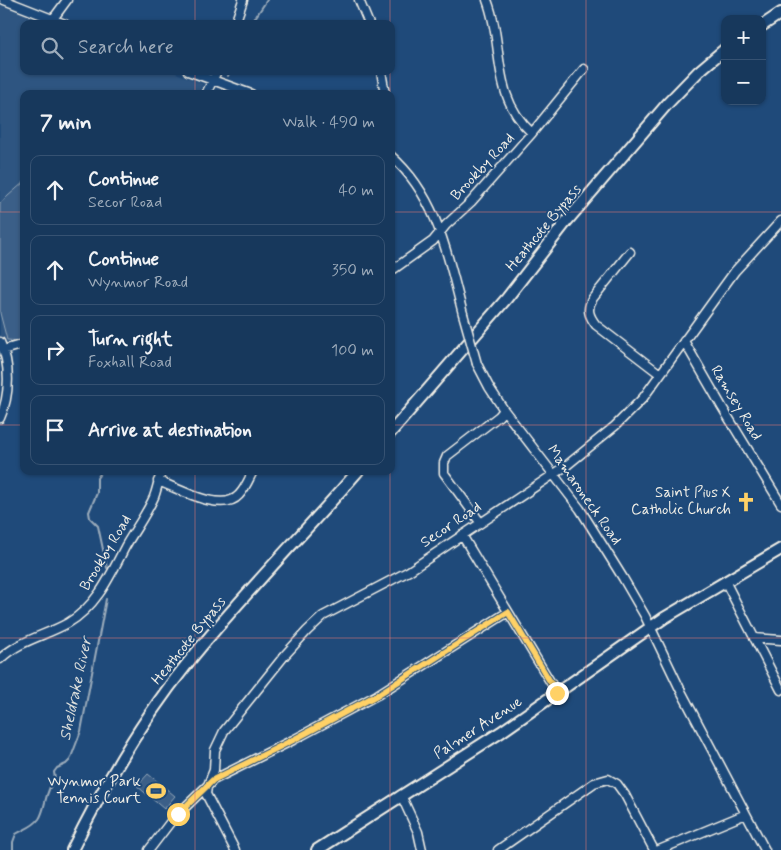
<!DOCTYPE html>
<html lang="en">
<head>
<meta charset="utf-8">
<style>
	:root { --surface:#17385c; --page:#203f62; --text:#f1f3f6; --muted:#9eacbb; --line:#365272 }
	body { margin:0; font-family:Mynerve,sans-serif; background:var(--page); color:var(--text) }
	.controls { position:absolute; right:15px; top:15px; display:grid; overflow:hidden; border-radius:10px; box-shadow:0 1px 4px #0004 }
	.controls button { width:45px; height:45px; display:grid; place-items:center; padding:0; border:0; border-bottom:1px solid var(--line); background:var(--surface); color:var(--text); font:25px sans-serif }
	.stop { position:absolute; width:15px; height:15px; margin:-11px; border:4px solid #ffd166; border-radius:50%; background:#fff }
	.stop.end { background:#ffd166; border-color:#fff; box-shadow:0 1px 5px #0008 }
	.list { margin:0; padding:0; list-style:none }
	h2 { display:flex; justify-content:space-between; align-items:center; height:65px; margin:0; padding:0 20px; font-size:21px }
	h2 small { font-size:16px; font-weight:400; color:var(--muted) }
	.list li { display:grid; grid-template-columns:32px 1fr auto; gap:15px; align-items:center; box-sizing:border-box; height:70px; margin:0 10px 10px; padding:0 10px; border:1px solid var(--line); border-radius:10px }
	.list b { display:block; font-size:19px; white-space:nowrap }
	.list p { margin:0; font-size:16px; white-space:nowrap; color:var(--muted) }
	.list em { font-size:16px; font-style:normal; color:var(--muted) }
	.icon { flex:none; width:28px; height:28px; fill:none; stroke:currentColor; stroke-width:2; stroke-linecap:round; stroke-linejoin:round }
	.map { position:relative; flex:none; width:781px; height:850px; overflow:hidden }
	.search { position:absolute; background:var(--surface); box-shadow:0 1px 4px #0004; left:20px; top:20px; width:375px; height:55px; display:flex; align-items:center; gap:12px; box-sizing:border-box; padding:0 18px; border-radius:10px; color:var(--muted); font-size:19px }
	.panel { position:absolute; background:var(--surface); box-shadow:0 1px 4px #0004; left:20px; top:90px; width:375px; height:385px; border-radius:10px }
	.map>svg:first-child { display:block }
	.built { fill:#2d5581 }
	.green { fill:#3a5f88; stroke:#97a8b8 }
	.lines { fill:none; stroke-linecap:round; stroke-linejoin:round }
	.stream { stroke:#9cacbb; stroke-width:2 }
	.minor-casing { stroke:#f4f1e8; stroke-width:11 }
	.major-casing { stroke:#f4f1e8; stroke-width:14 }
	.minor { stroke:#1f4a7a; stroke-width:8 }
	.major { stroke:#1f4a7a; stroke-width:10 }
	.minor-bridge-casing { stroke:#f4f1e8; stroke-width:11; stroke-linecap:butt }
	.minor-bridge { stroke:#1f4a7a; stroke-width:8 }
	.route { stroke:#ffd166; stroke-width:6 }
	.grid { fill:none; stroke:#e27875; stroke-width:1; stroke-opacity:0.55 }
	.labels { text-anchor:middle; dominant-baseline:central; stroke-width:4; stroke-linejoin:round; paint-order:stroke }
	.street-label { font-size:15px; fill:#f4f1e8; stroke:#1f4a7a }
	.poi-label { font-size:15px; fill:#f4f1e8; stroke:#1f4a7a; text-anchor:end }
	.water-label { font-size:16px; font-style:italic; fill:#dee0dd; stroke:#1f4a7a }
</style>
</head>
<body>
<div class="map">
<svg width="781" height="850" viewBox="0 0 781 850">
	<rect width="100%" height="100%" fill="#1f4a7a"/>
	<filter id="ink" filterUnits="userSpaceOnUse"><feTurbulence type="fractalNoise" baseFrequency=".02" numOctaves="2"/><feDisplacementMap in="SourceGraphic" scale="10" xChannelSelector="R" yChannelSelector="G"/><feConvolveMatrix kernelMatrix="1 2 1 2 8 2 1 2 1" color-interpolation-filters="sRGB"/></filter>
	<g filter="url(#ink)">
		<!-- built -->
		<path class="built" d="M0,4L50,24H24V71H171L203,84L198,94H24V341L0,349Z"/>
		<!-- green -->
		<path class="green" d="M24,182V341L7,340L0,313V203Z
			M148,774L175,796L164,809L137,786Z"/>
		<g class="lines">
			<!-- stream -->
			<path class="stream" d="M251,24L267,0
				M228,76L230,71
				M221,94V93
				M102,471L97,478V493L89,512L90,518L98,526L107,568
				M13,850V842L16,834C24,829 33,827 39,819C46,809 44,792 55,779L54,772L57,768L66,764L70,760L81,731L106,599"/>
			<defs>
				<path id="minor" d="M4,0L65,24
					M359,0L369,24
					M487,0C505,47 490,95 532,133
					M53,19L67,0
					M235,24L243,0
					M188,71L251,94
					M381,71L385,94
					M206,94L217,71
					M391,156C438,197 448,257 463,314
					M630,252L593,298C586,309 589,316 596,325L660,374
					M391,271L433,241L446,225L471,202L532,133L584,69
					M684,341L722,407L781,504
					M0,342C11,364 10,396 0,418
					M3,350L24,344
					M477,364L489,387L504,410L580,509L623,578L645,616L681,691L765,850
					M158,481C178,488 222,514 239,495C245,489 249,479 253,471
					M480,522L444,473V463L447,456L499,416L504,410
					M462,535L557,693
					M725,581L781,690
					M754,638L781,640
					M0,659C20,640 45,636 68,623C97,606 110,576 125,547C134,531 146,515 154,497C157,489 159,480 161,471
					M401,795L418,832L422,850
					M149,850L172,820L208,785L214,770L215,750L224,731L285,655L307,631L323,616L409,571L566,466L615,426L643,398L735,271L781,221
					M235,850L206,794L207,787L213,780L293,740L377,695L508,612
					M498,850L594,783L608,779L617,784L625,795L654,850
					M659,850L746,814"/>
				<path id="major" d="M763,25L781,13
					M391,432L507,298L566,222L668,103L699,71L725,49
					M72,850C104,785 141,721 187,664C240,597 302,536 358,471
					M317,850L501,732L664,618L781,549"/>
			</defs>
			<!-- minor casing -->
			<use href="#minor" class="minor-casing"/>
			<!-- major casing -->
			<use href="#major" class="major-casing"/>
			<!-- minor -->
			<use href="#minor" class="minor"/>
			<!-- major -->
			<use href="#major" class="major"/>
			<defs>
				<path id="minor-bridge" d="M463,314L477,364"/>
			</defs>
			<!-- minor-bridge casing -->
			<use href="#minor-bridge" class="minor-bridge-casing"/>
			<!-- minor-bridge -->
			<use href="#minor-bridge" class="minor-bridge"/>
		</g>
	</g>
	<g class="lines" filter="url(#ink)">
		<!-- route -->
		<path class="route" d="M178,814L213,780L293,740L377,695L508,612L557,693"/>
	</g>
	<!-- grid -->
	<path class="grid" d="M195,0V24M390,0V24M586,0V850M195,71V94M390,71V94M0,212H24M391,212H781M0,425H24M391,425H781M195,471V850M390,471V850M0,638H781"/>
	<!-- icons -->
	<defs>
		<symbol id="church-bare" viewBox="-9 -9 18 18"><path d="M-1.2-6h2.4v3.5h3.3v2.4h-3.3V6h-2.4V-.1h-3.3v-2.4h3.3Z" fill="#ffd166" stroke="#1f4a7a" stroke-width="2.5" paint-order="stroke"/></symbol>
		<symbol id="stadium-bare" viewBox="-9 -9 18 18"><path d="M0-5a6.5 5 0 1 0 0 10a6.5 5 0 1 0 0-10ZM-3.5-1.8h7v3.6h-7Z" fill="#ffd166" stroke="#1f4a7a" stroke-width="2.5" paint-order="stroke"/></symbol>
	</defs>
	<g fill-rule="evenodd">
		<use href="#church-bare" x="732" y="488" width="28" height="28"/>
		<use href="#stadium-bare" x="142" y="777" width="28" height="28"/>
	</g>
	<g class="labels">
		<!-- street labels -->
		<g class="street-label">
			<text transform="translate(483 167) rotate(-47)">Brookby Road</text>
			<text transform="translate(544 228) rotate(-50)">Heathcote Bypass</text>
			<text transform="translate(736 403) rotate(59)">Ramsey Road</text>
			<text transform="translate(584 495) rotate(55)">Mamaroneck Road</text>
			<text transform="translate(451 525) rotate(-34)">Secor Road</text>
			<text transform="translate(106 553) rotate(-59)">Brookby Road</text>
			<text transform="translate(189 641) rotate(-51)">Heathcote Bypass</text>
			<text transform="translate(478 728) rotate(-33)">Palmer Avenue</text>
		</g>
		<!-- poi labels -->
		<g class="poi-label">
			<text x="731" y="493">Saint Pius X<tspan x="731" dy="17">Catholic Church</tspan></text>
			<text x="141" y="782">Wynmor Park<tspan x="141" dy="17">Tennis Court</tspan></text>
		</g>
		<!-- water labels -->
		<g class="water-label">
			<text transform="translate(76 689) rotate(-78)">Sheldrake River</text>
		</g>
	</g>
</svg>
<div class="controls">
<button>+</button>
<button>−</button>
</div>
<div class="stop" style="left:178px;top:814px"></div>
<div class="stop end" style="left:557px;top:693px"></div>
<div class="search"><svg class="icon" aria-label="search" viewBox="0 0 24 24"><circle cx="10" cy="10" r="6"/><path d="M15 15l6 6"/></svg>Search here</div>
<section class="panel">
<h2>7 min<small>Walk · 490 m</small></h2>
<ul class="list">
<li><svg class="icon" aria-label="ahead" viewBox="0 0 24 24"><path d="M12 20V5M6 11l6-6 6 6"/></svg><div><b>Continue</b><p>Secor Road</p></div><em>40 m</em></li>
<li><svg class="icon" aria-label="ahead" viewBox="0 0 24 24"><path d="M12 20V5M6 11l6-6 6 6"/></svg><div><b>Continue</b><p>Wynmor Road</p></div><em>350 m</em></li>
<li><svg class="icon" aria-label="right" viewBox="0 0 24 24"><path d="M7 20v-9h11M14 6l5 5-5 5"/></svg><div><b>Turn right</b><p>Foxhall Road</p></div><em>100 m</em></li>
<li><svg class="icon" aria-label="arrive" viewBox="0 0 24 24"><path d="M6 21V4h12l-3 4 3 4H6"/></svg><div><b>Arrive at destination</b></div></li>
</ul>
</section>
</div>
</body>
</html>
